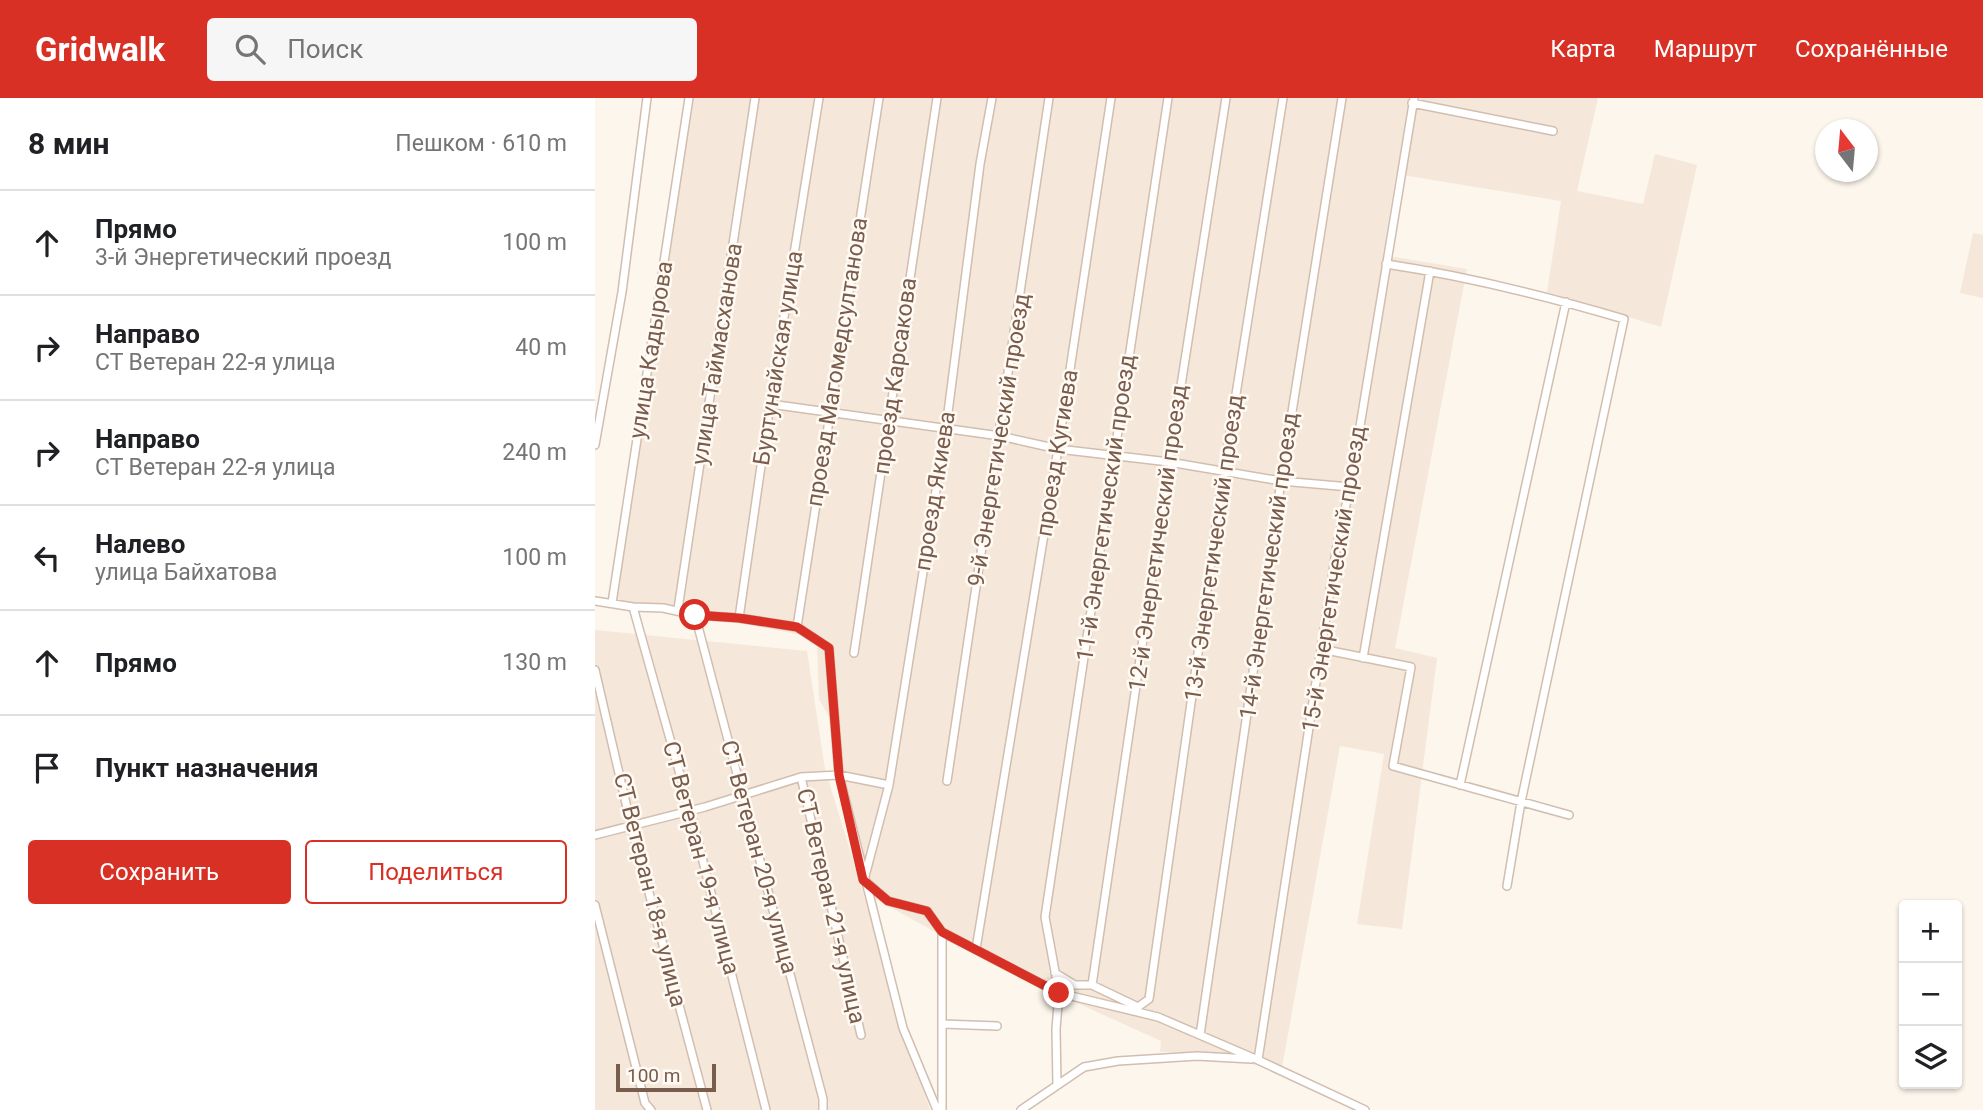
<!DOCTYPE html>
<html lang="ru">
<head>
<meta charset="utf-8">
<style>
	:root { --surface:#fff; --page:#f6f6f6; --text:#202124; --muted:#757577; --line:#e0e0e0; --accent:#d93025 }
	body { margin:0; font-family:Roboto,sans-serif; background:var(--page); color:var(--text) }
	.controls { position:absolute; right:21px; bottom:21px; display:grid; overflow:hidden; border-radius:7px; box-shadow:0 2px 5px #0004 }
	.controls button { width:63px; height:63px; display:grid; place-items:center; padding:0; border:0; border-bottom:2px solid var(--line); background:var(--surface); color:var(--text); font:35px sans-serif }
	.compass { position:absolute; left:1220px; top:21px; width:63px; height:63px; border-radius:50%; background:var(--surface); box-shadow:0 2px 5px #0004; rotate:344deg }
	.scale { position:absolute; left:21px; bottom:18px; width:100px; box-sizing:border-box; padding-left:7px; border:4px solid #7a5c4d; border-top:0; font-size:19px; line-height:24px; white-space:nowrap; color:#7a5c4d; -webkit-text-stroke:5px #fffaf3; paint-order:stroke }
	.stop { position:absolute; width:21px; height:21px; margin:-16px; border:5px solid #d93025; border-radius:50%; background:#fff }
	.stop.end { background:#d93025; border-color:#fff; box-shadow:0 2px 7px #0008 }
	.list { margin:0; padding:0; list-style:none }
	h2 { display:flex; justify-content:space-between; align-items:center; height:91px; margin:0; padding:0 28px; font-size:30px }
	h2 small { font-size:23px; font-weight:400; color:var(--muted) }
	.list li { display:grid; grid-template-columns:46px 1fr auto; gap:21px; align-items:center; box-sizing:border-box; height:105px; padding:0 28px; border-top:2px solid var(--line) }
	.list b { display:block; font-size:26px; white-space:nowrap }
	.list p { margin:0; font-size:23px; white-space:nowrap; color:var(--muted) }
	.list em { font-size:23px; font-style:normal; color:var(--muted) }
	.actions { display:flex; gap:14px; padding:21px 28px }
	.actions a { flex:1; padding:16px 0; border:2px solid var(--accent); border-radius:7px; text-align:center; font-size:24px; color:var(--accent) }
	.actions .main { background:var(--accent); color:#fff }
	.icon { flex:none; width:38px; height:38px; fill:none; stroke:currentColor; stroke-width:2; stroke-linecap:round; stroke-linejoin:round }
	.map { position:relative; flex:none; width:1388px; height:1012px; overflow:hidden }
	header { display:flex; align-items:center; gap:42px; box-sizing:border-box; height:98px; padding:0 35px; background:var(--accent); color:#fff }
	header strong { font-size:33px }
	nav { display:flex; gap:38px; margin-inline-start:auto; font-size:24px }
	.search { width:490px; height:63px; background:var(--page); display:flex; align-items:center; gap:18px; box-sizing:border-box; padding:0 24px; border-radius:7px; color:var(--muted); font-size:26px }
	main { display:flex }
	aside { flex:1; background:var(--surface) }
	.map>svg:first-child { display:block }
	.residential { fill:#f5e8da }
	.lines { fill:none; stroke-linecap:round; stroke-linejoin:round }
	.street-casing { stroke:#d1beb0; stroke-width:10 }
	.street { stroke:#fff; stroke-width:7 }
	.route { stroke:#d93025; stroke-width:9 }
	.labels { text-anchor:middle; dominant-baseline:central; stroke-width:5; stroke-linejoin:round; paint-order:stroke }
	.street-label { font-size:23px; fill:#7a5c4d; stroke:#fffaf3 }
</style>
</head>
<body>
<header>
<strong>Gridwalk</strong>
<div class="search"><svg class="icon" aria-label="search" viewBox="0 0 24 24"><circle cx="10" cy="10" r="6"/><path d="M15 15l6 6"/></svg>Поиск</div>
<nav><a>Карта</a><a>Маршрут</a><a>Сохранённые</a></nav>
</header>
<main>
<aside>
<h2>8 мин<small>Пешком · 610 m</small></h2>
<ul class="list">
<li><svg class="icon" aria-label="ahead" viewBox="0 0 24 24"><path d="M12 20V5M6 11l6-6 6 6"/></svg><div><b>Прямо</b><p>3-й Энергетический проезд</p></div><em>100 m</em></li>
<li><svg class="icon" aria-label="right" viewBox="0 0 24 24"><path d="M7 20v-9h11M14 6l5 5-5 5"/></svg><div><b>Направо</b><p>СТ Ветеран 22-я улица</p></div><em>40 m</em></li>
<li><svg class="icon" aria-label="right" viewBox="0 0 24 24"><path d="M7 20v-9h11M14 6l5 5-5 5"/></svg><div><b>Направо</b><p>СТ Ветеран 22-я улица</p></div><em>240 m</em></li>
<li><svg class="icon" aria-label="left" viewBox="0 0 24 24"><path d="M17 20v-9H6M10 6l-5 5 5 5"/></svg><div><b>Налево</b><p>улица Байхатова</p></div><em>100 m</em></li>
<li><svg class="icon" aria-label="ahead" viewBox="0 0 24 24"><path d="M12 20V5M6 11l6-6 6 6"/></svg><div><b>Прямо</b></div><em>130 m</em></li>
<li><svg class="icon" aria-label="arrive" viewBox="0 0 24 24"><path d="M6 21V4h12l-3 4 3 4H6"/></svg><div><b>Пункт назначения</b></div></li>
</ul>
<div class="actions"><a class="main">Сохранить</a><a>Поделиться</a></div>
</aside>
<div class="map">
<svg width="1388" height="1012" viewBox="0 0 1388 1012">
	<rect width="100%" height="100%" fill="#fdf6ec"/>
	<!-- residential -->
	<path class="residential" d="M90,0H1003L982,93L1048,106L1060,56L1102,67L1066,229L952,194L966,103L801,76L788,157L872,171L800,550L842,560L807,831L762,826L789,656L745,648L686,975L617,954H565L566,943L407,871L295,809L268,791L239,672L243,635L224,601L222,548L212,538L14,500Z
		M1378,135L1388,137V200L1365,195Z
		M0,532L212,553L230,671L335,1012H0Z"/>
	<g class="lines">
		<defs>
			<path id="street" d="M817,5L958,33
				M791,166C871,178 951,198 1029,221L926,704L912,788
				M175,306L405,338L463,351L574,364L686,383L755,389
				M0,347L27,194L52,0
				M0,503L38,509L68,510L100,517L144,520L202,529L234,550L244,677L308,930L342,1012
				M17,505L94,0
				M38,509L95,712L171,1012
				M83,511L160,0
				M100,517L228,1001V1012
				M144,520L175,306L224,0
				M202,529L284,0
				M726,551L816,569L798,668L974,717
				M259,555L342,0
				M768,560L835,173
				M0,572L36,727L112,1012
				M206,679L266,937
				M352,683L454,0
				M865,687L971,204
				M0,737L110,709L206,679L244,677L294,687
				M0,807L50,1005L56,1012
				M347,834L464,895L563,919L663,962L770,1012
				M381,851L463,351L516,0
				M460,875L480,887H497L543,909L554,901L629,372L688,0
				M497,887L574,364L631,0
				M347,926L402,928
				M605,937L686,383L747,0
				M663,962L742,447L755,389L819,0
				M462,987L461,931L464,895L450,819L573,0
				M347,1012V834L332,813L293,803L269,782L294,687L351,330L385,66L397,0
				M426,1012L489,969L523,963L602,958L656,961"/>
		</defs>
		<!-- street casing -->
		<use href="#street" class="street-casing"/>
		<!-- street -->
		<use href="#street" class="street"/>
	</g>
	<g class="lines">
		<!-- route -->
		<path class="route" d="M100,517L144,520L202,529L234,550L244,677L268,782L293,803L332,813L347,834L464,895"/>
	</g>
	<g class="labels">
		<!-- street labels -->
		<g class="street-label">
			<text transform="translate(56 252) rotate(-81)">улица Кадырова</text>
			<text transform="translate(122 256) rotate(-81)">улица Таймасханова</text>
			<text transform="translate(183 260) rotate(-81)">Буртунайская улица</text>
			<text transform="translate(242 264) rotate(-81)">проезд Магомедсултанова</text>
			<text transform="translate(300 278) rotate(-82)">проезд Карсакова</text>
			<text transform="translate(404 342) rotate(-81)">9-й Энергетический проезд</text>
			<text transform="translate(462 355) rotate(-81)">проезд Кугиева</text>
			<text transform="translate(340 393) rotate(-81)">проезд Якиева</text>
			<text transform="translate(511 410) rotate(-82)">11-й Энергетический проезд</text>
			<text transform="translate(563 440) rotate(-82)">12-й Энергетический проезд</text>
			<text transform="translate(619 450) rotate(-82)">13-й Энергетический проезд</text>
			<text transform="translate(674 468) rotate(-82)">14-й Энергетический проезд</text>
			<text transform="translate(739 481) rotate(-81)">15-й Энергетический проезд</text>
			<text transform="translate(164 759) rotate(75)">СТ Ветеран 20-я улица</text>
			<text transform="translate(106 760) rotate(75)">СТ Ветеран 19-я улица</text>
			<text transform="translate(55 792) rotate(76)">СТ Ветеран 18-я улица</text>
			<text transform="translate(236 808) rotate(77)">СТ Ветеран 21-я улица</text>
		</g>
	</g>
</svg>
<div class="controls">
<button>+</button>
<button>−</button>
<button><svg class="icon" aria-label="layers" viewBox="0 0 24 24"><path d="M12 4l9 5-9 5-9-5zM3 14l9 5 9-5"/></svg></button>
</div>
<svg class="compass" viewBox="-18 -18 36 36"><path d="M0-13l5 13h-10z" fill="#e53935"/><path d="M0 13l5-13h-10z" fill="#757577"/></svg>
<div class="scale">100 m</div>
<div class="stop" style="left:100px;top:517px"></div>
<div class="stop end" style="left:464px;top:895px"></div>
</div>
</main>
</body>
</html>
